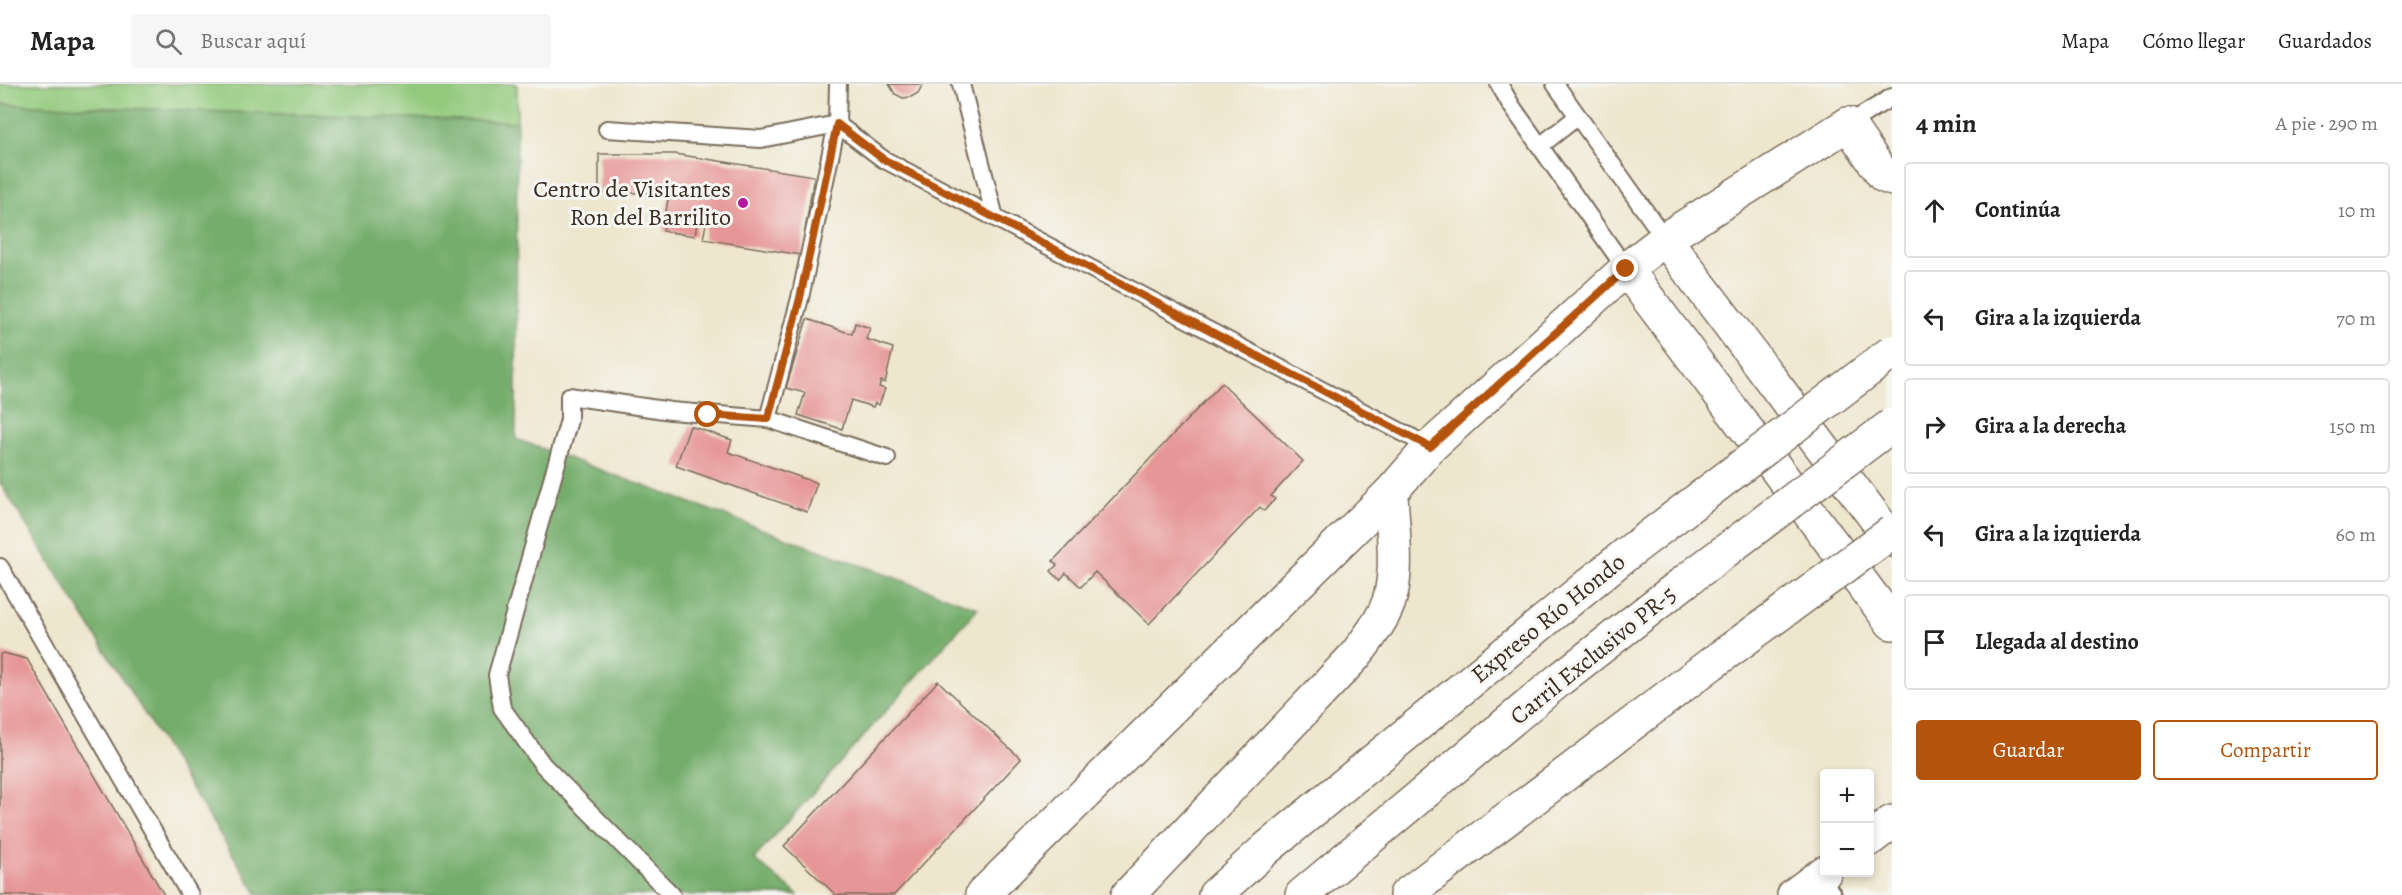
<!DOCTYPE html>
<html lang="es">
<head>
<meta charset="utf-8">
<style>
	:root { --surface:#fff; --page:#f6f6f6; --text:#222; --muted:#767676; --line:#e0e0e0; --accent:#b45309 }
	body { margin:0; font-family:Alegreya,serif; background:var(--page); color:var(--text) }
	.controls { position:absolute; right:18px; bottom:18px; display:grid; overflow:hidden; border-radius:6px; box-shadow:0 3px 9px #0003 }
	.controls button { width:54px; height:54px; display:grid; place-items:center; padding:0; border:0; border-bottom:2px solid var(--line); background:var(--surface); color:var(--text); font:30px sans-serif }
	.stop { position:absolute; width:18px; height:18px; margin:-14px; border:4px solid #b45309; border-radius:50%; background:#fff }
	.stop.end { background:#b45309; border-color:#fff; box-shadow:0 2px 6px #0008 }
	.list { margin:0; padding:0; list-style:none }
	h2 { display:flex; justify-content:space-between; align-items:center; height:78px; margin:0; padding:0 24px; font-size:26px }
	h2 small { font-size:20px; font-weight:400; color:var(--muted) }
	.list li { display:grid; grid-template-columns:39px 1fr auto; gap:18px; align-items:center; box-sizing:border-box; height:96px; margin:0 12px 12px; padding:0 12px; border:2px solid var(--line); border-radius:6px }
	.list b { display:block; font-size:22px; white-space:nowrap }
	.list em { font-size:20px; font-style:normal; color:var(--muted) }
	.actions { display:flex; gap:12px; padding:18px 24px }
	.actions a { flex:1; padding:14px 0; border:2px solid var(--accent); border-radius:6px; text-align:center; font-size:21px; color:var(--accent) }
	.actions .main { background:var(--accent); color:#fff }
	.icon { flex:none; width:33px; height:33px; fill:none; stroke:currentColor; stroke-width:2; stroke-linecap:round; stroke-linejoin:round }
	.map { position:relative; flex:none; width:1892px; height:811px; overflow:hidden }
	header { display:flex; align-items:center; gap:36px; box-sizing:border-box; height:84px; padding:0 30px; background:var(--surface); border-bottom:2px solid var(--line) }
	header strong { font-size:28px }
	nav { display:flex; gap:33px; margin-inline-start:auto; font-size:21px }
	.search { width:420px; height:54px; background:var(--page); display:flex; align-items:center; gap:15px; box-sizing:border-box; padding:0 21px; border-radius:6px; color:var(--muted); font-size:22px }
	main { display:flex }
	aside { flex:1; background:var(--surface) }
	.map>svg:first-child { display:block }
	.green { fill:#92c97c; stroke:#667a4d; stroke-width:1.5 }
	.forest { fill:#75ad6c; stroke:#586c45; stroke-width:1.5 }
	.building { fill:#e69696 }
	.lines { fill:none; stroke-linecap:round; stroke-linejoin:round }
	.lane-casing { stroke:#7a6c5b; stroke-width:20 }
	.street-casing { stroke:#7a6c5b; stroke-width:36 }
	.secondary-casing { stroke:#7a6c5b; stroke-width:36 }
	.highway-casing { stroke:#7a6c5b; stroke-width:36 }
	.lane { stroke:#fff; stroke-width:16 }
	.street { stroke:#fff; stroke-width:33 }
	.secondary { stroke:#fff; stroke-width:33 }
	.highway { stroke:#fff; stroke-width:33 }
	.highway-bridge-casing { stroke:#7a6c5b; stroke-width:36; stroke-linecap:butt }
	.highway-bridge { stroke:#fff; stroke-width:33 }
	.route { stroke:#b45309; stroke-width:8 }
	.poi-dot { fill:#b5179e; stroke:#f6f6f2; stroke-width:2 }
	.labels { text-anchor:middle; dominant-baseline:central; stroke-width:6; stroke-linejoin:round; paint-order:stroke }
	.poi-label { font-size:24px; fill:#3b2a1e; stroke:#f6f6f2; text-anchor:end }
	.street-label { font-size:24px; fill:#3b2a1e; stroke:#f6f6f2 }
</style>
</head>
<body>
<header>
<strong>Mapa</strong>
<div class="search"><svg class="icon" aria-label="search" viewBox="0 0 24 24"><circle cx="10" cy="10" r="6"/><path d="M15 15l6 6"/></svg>Buscar aquí</div>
<nav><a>Mapa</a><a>Cómo llegar</a><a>Guardados</a></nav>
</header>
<main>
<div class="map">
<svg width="1892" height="811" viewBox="0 0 1892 811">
	<rect width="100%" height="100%" fill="#f6f6f2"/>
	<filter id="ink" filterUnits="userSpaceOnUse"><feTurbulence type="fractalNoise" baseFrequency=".0167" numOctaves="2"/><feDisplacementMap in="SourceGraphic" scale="12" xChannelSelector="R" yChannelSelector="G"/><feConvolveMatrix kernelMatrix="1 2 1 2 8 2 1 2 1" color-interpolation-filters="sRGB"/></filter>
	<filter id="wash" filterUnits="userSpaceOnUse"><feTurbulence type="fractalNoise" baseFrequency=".008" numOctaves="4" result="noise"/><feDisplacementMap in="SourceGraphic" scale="24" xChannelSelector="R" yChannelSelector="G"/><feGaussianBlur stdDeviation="1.35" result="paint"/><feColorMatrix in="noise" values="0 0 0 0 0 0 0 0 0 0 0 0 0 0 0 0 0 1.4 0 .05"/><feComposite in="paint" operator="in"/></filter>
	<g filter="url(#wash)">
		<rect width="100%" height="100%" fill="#eee6cd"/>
		<!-- green -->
		<path class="green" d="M0,0H517V38L0,20Z"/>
		<!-- forest -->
		<path class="forest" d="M0,20L517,38L516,355L978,524L754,775L798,811H258L0,399Z"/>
		<g id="blocks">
			<!-- building -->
			<path class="building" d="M889,0H923L918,9L911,13L903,14L895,10Z
				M599,70H675L814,92L801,171L703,155L706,140L697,139L695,152L663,147L669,109H599Z
				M807,235L852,250L855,239L870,244L866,255L893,264L885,299L881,297L879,303L885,305L879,321L875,319L873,323L851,316L842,345L798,331L805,309L786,304Z
				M1222,299L1303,377L1271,412L1275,415L1264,427L1260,423L1149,540L1095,488L1081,503L1066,489L1060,496L1051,487L1057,481L1053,477Z
				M690,342L732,356L728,368L817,399L807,428L676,382Z
				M3,569L27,575L164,811H0V571Z
				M938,597L1021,675L894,811H836L784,762Z"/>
		</g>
	</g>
	<g filter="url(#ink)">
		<use href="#blocks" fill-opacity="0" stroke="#7a6c5b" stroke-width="1.5"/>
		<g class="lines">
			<defs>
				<path id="lane" d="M961,0L995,134
					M1499,0L1511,21L1626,185
					M1555,0L1665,155
					M1848,40L1892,13
					M607,45L761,55L837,40L883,75L1430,363
					M1540,62L1577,33
					M768,335L887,374
					M0,483L190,811
					M1819,792L1833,811
					M672,811L543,681L502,624L497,591L569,336V312L671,327L768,335L800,214L837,40L838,0"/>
				<path id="street" d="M982,811L1391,408"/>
				<path id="secondary" d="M1665,155L1892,456
					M1626,185L1892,539
					M1391,408L1430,363L1626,185L1665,155L1848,40
					M1870,755L1892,738
					M1794,811L1825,788"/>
				<path id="highway" d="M1848,40L1884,92L1892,95
					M1128,811L1354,573C1365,559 1377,544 1385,527C1401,496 1392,443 1391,408
					M1215,811L1267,764L1625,471
					M1302,811L1559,596L1687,496
					M1406,811L1711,580"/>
			</defs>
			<!-- lane casing -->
			<use href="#lane" class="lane-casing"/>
			<!-- street casing -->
			<use href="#street" class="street-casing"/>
			<!-- secondary casing -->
			<use href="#secondary" class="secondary-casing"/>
			<!-- highway casing -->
			<use href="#highway" class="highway-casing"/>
			<!-- lane -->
			<use href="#lane" class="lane"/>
			<!-- street -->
			<use href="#street" class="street"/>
			<!-- secondary -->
			<use href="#secondary" class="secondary"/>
			<!-- highway -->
			<use href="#highway" class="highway"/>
			<defs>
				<path id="highway-bridge" d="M1625,471L1892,268
					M1687,496L1892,341
					M1711,580L1892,448"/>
			</defs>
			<!-- highway-bridge casing -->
			<use href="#highway-bridge" class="highway-bridge-casing"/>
			<!-- highway-bridge -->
			<use href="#highway-bridge" class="highway-bridge"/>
		</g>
	</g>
	<g class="lines" filter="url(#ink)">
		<!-- route -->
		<path class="route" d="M708,331L768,335L800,214L837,40L883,75L1430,363L1626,185"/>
	</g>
	<!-- markers -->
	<circle class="poi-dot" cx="743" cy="119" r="6"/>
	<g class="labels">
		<!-- poi labels -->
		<g class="poi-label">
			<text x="731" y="105">Centro de Visitantes<tspan x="731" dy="28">Ron del Barrilito</tspan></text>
		</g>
		<!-- street labels -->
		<g class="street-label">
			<text transform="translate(1548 534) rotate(-39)">Expreso Río Hondo</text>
			<text transform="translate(1593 571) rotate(-39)">Carril Exclusivo PR-5</text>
		</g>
	</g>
</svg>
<div class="controls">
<button>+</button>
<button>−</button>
</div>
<div class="stop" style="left:708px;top:331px"></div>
<div class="stop end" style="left:1626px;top:185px"></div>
</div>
<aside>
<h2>4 min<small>A pie · 290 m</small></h2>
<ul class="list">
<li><svg class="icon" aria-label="ahead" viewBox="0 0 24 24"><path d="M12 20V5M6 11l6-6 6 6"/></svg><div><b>Continúa</b></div><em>10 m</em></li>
<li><svg class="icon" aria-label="left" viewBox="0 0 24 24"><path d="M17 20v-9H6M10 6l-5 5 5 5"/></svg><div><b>Gira a la izquierda</b></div><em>70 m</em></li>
<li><svg class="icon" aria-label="right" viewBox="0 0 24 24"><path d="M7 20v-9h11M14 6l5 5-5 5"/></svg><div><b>Gira a la derecha</b></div><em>150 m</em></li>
<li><svg class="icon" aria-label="left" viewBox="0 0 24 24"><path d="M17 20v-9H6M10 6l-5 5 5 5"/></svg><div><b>Gira a la izquierda</b></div><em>60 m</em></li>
<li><svg class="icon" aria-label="arrive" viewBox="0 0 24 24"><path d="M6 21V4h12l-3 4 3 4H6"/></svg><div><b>Llegada al destino</b></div></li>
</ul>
<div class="actions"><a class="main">Guardar</a><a>Compartir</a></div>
</aside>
</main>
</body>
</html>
